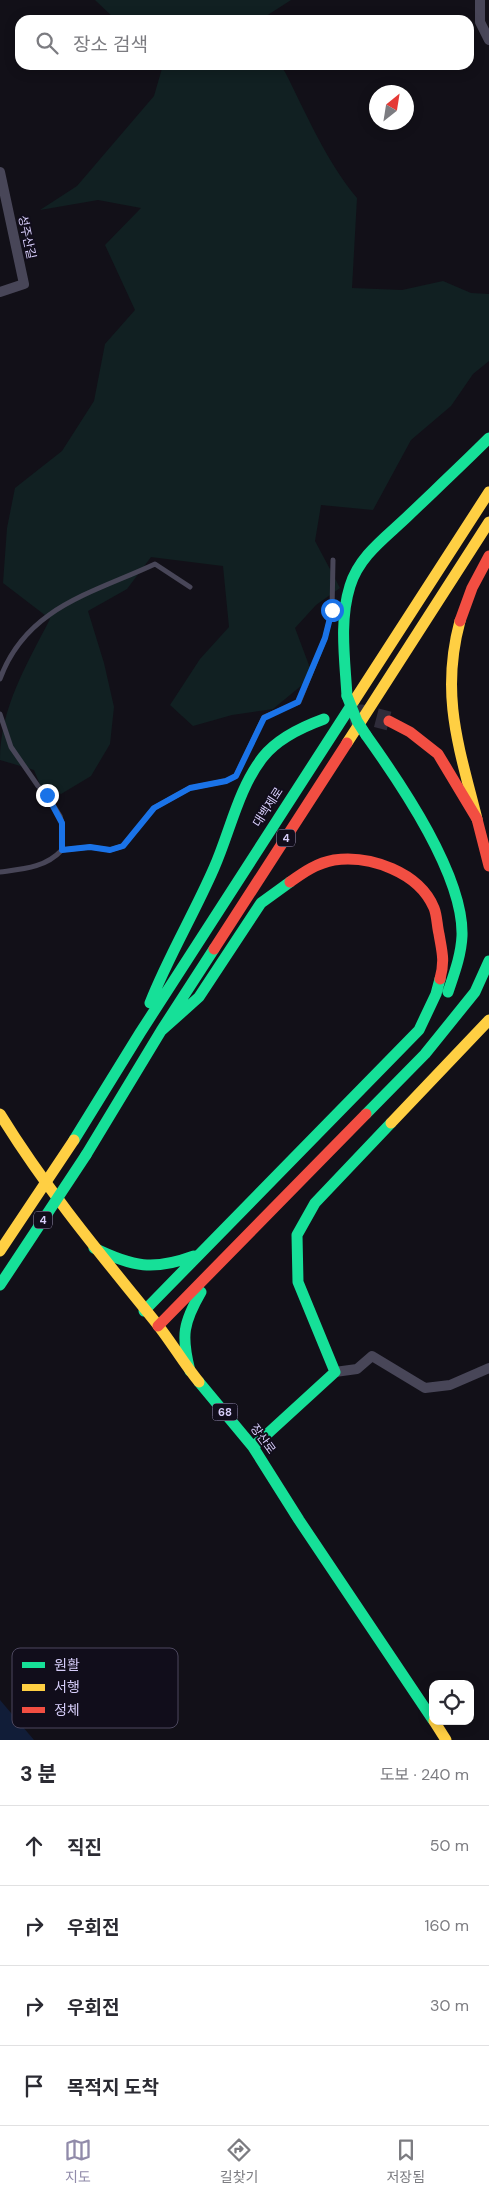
<!DOCTYPE html>
<html lang="ko">
<head>
<meta charset="utf-8">
<style>
	:root { --surface:#fff; --page:#f7f7f7; --text:#2b2b33; --muted:#7c7c81; --line:#e1e1e2; --accent:#918baa }
	body { margin:0; font-family:"DM Sans","Noto Sans KR",sans-serif; background:var(--page); color:var(--text) }
	.controls { position:absolute; right:15px; bottom:15px; display:grid; overflow:hidden; border-radius:10px; box-shadow:0 2px 12px #0003 }
	.controls button { width:45px; height:45px; display:grid; place-items:center; padding:0; border:0; border-bottom:1px solid var(--line); background:var(--surface); color:var(--text); font:25px sans-serif }
	.compass { position:absolute; left:369px; top:85px; width:45px; height:45px; border-radius:50%; background:var(--surface); box-shadow:0 2px 12px #0003; rotate:30deg }
	.stop { position:absolute; width:15px; height:15px; margin:-11px; border:4px solid #1a73e8; border-radius:50%; background:#fff }
	.stop.end { background:#1a73e8; border-color:#fff; box-shadow:0 1px 5px #0008 }
	.list { margin:0; padding:0; list-style:none }
	h2 { display:flex; justify-content:space-between; align-items:center; height:65px; margin:0; padding:0 20px; font-size:21px }
	h2 small { font-size:16px; font-weight:400; color:var(--muted) }
	.list li { display:grid; grid-template-columns:32px 1fr auto; gap:15px; align-items:center; box-sizing:border-box; height:80px; padding:0 20px; border-top:1px solid var(--line) }
	.list b { display:block; font-size:19px; white-space:nowrap }
	.list em { font-size:16px; font-style:normal; color:var(--muted) }
	.icon { flex:none; width:28px; height:28px; fill:none; stroke:currentColor; stroke-width:2; stroke-linecap:round; stroke-linejoin:round }
	.map { position:relative; flex:none; width:489px; height:1740px; overflow:hidden }
	.search { position:absolute; background:var(--surface); box-shadow:0 2px 12px #0003; left:15px; right:15px; top:15px; height:55px; display:flex; align-items:center; gap:12px; box-sizing:border-box; padding:0 18px; border-radius:15px; color:var(--muted); font-size:19px }
	.sheet { height:385px; background:var(--surface) }
	nav { display:flex; justify-content:space-around; align-items:center; box-sizing:border-box; height:70px; border-top:1px solid var(--line); background:var(--surface); font-size:14px; color:var(--muted) }
	nav a { display:grid; justify-items:center; gap:2px }
	nav .on { color:var(--accent) }
	.map>svg:first-child { display:block }
	.green { fill:#112022 }
	.water { fill:#111d38 }
	.lines { fill:none; stroke-linecap:round; stroke-linejoin:round }
	.highway-tunnel { stroke:#2f2c3a; stroke-width:19; stroke-dasharray:19 9; stroke-linecap:butt }
	.lane { stroke:#484658; stroke-width:5 }
	.street { stroke:#484658; stroke-width:10 }
	.fast { stroke:#16e098; stroke-width:11 }
	.slow { stroke:#ffcf43; stroke-width:11 }
	.jam { stroke:#f24e42; stroke-width:11 }
	.fast-bridge { stroke:#16e098; stroke-width:11 }
	.slow-bridge { stroke:#ffcf43; stroke-width:11 }
	.route { stroke:#1a73e8; stroke-width:6 }
	.labels { text-anchor:middle; dominant-baseline:central; stroke-width:4; stroke-linejoin:round; paint-order:stroke }
	.shield { fill:#110d1b; stroke:#9b93b6; stroke-width:1 }
	.shield-label { font-size:11px; font-weight:bold; fill:#d6cdf9 }
	.street-label { font-size:12px; fill:#d6cdf9; stroke:#110d1b }
	.key { fill:#110d1b; stroke:#4c475e; stroke-width:1 }
	.key-label { font-size:14px; fill:#d6cdf9 }
</style>
</head>
<body>
<div class="map">
<svg width="489" height="1740" viewBox="0 0 489 1740">
	<rect width="100%" height="100%" fill="#121018"/>
	<!-- green -->
	<path class="green" d="M95,0H291L260,20H116Z
		M163,65H280L285,72C307,115 326,161 357,198L352,288L402,290L443,281L471,293L489,294V361L473,374L451,406L411,440L373,510L321,505L315,541L340,588L316,605L295,628L313,676L273,709L232,715L193,726L170,705L200,659L229,627L223,566L151,557L127,589L88,611L104,663L114,707L110,744L91,776L61,794L41,787L34,770L0,760C0,708 27,664 50,619L3,583L7,528L15,488L62,451L94,401L105,344L135,310L105,245L141,208L98,200L40,210L77,186L154,96Z"/>
	<!-- water -->
	<path class="water" d="M0,1700L34,1740H0Z"/>
	<g class="lines">
		<!-- highway-tunnel -->
		<path class="highway-tunnel" d="M349,716L362,714L389,721"/>
		<!-- lane -->
		<path class="lane" d="M0,679C26,607 93,593 155,564L190,587
			M0,714L11,747L38,786L47,795L60,816L62,823V850C45,868 23,869 0,872
			M62,850L90,847L110,850L123,846L154,808L190,788L226,781L236,776L264,717L299,702L325,638L332,610L333,560"/>
		<!-- street -->
		<path class="street" d="M480,0V22L489,40
			M0,172L24,284L0,292
			M335,1372L357,1369L372,1356L425,1388L450,1385L489,1368"/>
		<!-- fast -->
		<path class="fast" d="M347,696C345,660 339,621 350,586C359,556 385,538 407,517C434,491 462,465 489,438
			M366,735C401,784 464,876 462,936C461,956 454,974 448,992
			M150,1003C168,957 194,914 214,868C230,832 238,789 263,757C278,738 302,727 324,719
			M161,1031L199,997L261,903L290,882
			M366,1114L425,1054L475,992L489,961
			M74,1140L140,1033L354,701
			M86,1155L161,1031L214,949
			M94,1248C133,1267 153,1271 194,1256
			M144,1311L419,1030L436,994L440,979
			M190,1371C181,1336 183,1323 201,1292
			M199,1382L253,1447L299,1520L433,1720
			M253,1447L335,1372L298,1282L297,1235L315,1203L391,1123"/>
		<!-- slow -->
		<path class="slow" d="M460,621C440,695 459,747 477,819
			M354,701L489,492
			M347,743L489,522
			M0,1114C46,1189 102,1256 157,1324C172,1343 184,1364 199,1382
			M391,1123L489,1020
			M434,1721L446,1740"/>
		<!-- jam -->
		<path class="jam" d="M460,621L472,588L489,556
			M389,721L410,732L438,754L477,819L489,866
			M290,882C304,872 317,863 334,860C370,855 419,872 434,908C437,915 437,926 439,934C442,952 445,960 440,979
			M214,949L347,743
			M158,1326L366,1114"/>
		<!-- fast-bridge -->
		<path class="fast-bridge" d="M347,696L357,721L366,735
			M0,1285L86,1155"/>
		<!-- slow-bridge -->
		<path class="slow-bridge" d="M0,1251L74,1140"/>
	</g>
	<g class="lines">
		<!-- route -->
		<path class="route" d="M47,795L62,823V850L90,847L110,850L123,846L154,808L190,788L226,781L236,776L264,718L298,702L325,638L332,610"/>
	</g>
	<g class="labels">
		<!-- shield labels -->
		<g class="shield">
			<rect x="277" y="829.5" width="18" height="17" rx="4"/>
			<rect x="34" y="1211.5" width="18" height="17" rx="4"/>
			<rect x="212.5" y="1403.5" width="25" height="17" rx="4"/>
		</g>
		<g class="shield-label">
			<text x="286" y="838">4</text>
			<text x="43" y="1220">4</text>
			<text x="225" y="1412">68</text>
		</g>
		<!-- street labels -->
		<g class="street-label">
			<text transform="translate(27 237) rotate(78)">성주산길</text>
			<text transform="translate(268 807) rotate(-57)">대백제로</text>
			<text transform="translate(263 1439) rotate(54)">장산로</text>
		</g>
	</g>
	<!-- legend -->
	<rect x="12" y="1648" width="166" height="80" rx="8" class="key"/>
	<rect x="22" y="1662" width="23" height="6" fill="#16e098"/>
	<rect x="22" y="1684" width="23" height="7" fill="#ffcf43"/>
	<rect x="22" y="1707" width="23" height="6" fill="#f24e42"/>
	<g class="key-label">
		<text x="54" y="1670">원활</text>
		<text x="54" y="1692">서행</text>
		<text x="54" y="1715">정체</text>
	</g>
</svg>
<div class="controls">
<button><svg class="icon" aria-label="locate" viewBox="0 0 24 24"><circle cx="12" cy="12" r="6"/><path d="M12 2v4M12 18v4M2 12h4M18 12h4"/></svg></button>
</div>
<svg class="compass" viewBox="-18 -18 36 36"><path d="M0-13l5 13h-10z" fill="#e53935"/><path d="M0 13l5-13h-10z" fill="#7c7c81"/></svg>
<div class="stop" style="left:332px;top:610px"></div>
<div class="stop end" style="left:47px;top:795px"></div>
<div class="search"><svg class="icon" aria-label="search" viewBox="0 0 24 24"><circle cx="10" cy="10" r="6"/><path d="M15 15l6 6"/></svg>장소 검색</div>
</div>
<section class="sheet">
<h2>3 분<small>도보 · 240 m</small></h2>
<ul class="list">
<li><svg class="icon" aria-label="ahead" viewBox="0 0 24 24"><path d="M12 20V5M6 11l6-6 6 6"/></svg><div><b>직진</b></div><em>50 m</em></li>
<li><svg class="icon" aria-label="right" viewBox="0 0 24 24"><path d="M7 20v-9h11M14 6l5 5-5 5"/></svg><div><b>우회전</b></div><em>160 m</em></li>
<li><svg class="icon" aria-label="right" viewBox="0 0 24 24"><path d="M7 20v-9h11M14 6l5 5-5 5"/></svg><div><b>우회전</b></div><em>30 m</em></li>
<li><svg class="icon" aria-label="arrive" viewBox="0 0 24 24"><path d="M6 21V4h12l-3 4 3 4H6"/></svg><div><b>목적지 도착</b></div></li>
</ul>
</section>
<nav>
<a class="on"><svg class="icon" aria-label="map" viewBox="0 0 24 24"><path d="M3 6l6-2 6 2 6-2v14l-6 2-6-2-6 2zM9 4v14M15 6v14"/></svg>지도</a>
<a><svg class="icon" aria-label="directions" viewBox="0 0 24 24"><path d="M12 3l9 9-9 9-9-9zM9 14v-3h6M13 9l2 2-2 2"/></svg>길찾기</a>
<a><svg class="icon" aria-label="saved" viewBox="0 0 24 24"><path d="M7 4h10v16l-5-4-5 4z"/></svg>저장됨</a>
</nav>
</body>
</html>
